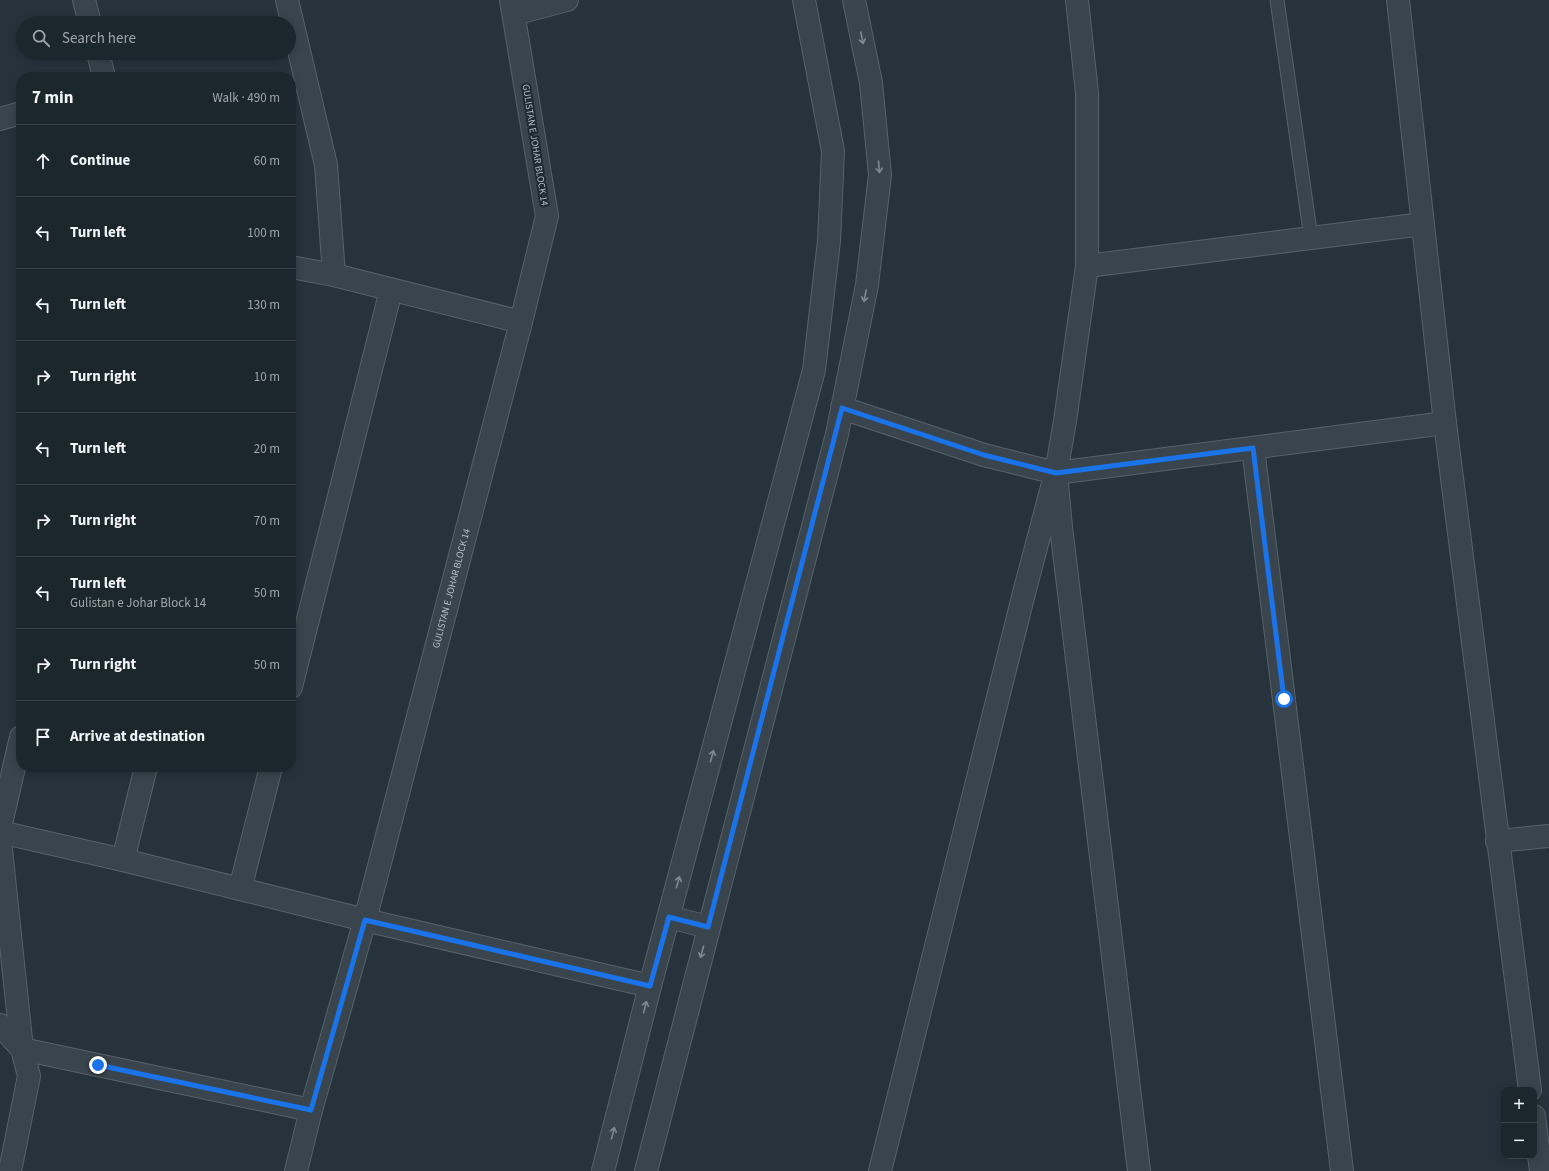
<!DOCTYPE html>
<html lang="en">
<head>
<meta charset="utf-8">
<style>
	:root { --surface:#1c262d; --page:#293239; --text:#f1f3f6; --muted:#a0a5aa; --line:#3a4349 }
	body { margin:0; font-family:"Source Sans 3",sans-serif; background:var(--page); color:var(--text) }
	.controls { position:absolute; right:12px; bottom:12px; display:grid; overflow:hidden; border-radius:8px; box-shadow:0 2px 10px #0003 }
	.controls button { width:36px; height:36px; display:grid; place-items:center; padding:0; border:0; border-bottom:1px solid var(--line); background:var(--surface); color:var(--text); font:20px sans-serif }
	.stop { position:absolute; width:12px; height:12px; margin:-9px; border:3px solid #1a73e8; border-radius:50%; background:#fff }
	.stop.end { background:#1a73e8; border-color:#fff; box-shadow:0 1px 4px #0008 }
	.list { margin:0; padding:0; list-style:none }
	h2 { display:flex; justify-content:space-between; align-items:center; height:52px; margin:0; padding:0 16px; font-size:17px }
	h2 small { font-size:13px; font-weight:400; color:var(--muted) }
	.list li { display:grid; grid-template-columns:26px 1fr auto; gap:12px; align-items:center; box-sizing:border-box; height:72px; padding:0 16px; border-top:1px solid var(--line) }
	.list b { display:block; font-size:15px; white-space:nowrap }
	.list p { margin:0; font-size:13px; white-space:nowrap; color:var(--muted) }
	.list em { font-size:13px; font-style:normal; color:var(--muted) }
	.icon { flex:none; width:22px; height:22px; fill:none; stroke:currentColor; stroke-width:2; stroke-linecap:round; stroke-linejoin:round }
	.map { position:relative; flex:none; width:1549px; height:1171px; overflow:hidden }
	.search { position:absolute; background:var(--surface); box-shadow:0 2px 10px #0003; left:16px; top:16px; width:280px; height:44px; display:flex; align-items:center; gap:10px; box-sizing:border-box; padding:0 14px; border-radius:22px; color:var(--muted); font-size:15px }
	.panel { position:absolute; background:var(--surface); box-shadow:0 2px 10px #0003; left:16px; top:72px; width:280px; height:700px; border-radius:16px }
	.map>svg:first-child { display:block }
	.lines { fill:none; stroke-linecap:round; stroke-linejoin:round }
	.service-casing { stroke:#57626b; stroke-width:15 }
	.minor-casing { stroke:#57626b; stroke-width:24 }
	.tertiary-casing { stroke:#57626b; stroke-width:24 }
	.service { stroke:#39444d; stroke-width:13 }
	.minor { stroke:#39444d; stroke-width:22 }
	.tertiary { stroke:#39444d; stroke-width:22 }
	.oneway { stroke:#7d8891 }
	.route { stroke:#1a73e8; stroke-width:5 }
	.labels { text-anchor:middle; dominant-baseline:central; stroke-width:4; stroke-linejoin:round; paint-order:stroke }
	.street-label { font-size:10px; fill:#b5bfc8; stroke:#1e2932 }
</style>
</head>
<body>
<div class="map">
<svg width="1549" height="1171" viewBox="0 0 1549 1171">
	<rect width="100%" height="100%" fill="#26333c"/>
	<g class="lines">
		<defs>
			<path id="service" d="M1277,0L1311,238"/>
			<g id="minor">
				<path d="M84,0L90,23"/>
				<path d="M287,0L326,165L334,275"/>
				<path d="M1077,0L1087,93V266L1065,421L1056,473L1061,527L1139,1171"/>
				<path d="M1398,0L1445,423L1530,1090"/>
				<path d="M514,14L567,0"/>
				<path d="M98,53L104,77"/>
				<path d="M0,119L21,113"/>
				<path d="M1087,266L1423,224"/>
				<path d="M291,267L334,275L521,322"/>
				<path d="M842,408L984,455L1056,473L1445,423"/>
				<path d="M1253,448L1342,1171"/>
				<path d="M291,687L391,290"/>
				<path d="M0,828L21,737"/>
				<path d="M0,832L123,860L365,920L650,986"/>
				<path d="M0,840L22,1049L29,1076L10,1171"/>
				<path d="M1497,841L1549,836"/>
				<path d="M123,860L146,767"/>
				<path d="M240,889L271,767"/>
				<path d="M0,1025L22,1049L311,1110"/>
				<path d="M1534,1116L1541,1171"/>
				<path id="s1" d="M296,1171L311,1110L365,920L521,322L547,216L511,0"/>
				<path d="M880,1171L1024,593L1052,487"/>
			</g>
			<path id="tertiary" d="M669,917L708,927
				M603,1171L650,986L814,370L829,241L833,151L804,0
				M646,1171L837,434L867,285L880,175L871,83L854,0"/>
		</defs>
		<!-- service casing -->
		<use href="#service" class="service-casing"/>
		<!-- minor casing -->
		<use href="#minor" class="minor-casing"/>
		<!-- tertiary casing -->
		<use href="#tertiary" class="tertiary-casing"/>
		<!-- service -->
		<use href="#service" class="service"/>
		<!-- minor -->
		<use href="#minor" class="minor"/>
		<!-- tertiary -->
		<use href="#tertiary" class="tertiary"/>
	</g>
	<!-- one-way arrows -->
	<defs><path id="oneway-shaft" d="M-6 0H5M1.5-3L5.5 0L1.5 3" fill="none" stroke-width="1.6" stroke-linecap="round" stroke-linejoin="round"/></defs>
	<g class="oneway">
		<use href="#oneway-shaft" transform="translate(862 38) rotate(78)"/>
		<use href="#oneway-shaft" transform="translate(879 167) rotate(85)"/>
		<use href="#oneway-shaft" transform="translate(865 296) rotate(101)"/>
		<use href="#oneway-shaft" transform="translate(712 756) rotate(-75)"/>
		<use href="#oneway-shaft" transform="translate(678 882) rotate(-75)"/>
		<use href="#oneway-shaft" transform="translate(702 952) rotate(105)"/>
		<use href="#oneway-shaft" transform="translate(645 1007) rotate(-76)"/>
		<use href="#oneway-shaft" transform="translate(613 1133) rotate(-76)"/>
	</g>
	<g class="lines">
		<!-- route -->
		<path class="route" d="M98,1065L311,1110L365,920L650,986L669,917L708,927L842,408L984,455L1056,473L1253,448L1284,699"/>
	</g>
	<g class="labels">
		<!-- street labels -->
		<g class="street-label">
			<text transform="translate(535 145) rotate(81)">GULISTAN E JOHAR BLOCK 14</text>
			<text stroke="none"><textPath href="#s1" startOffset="603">GULISTAN E JOHAR BLOCK 14</textPath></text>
		</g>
	</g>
</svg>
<div class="controls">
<button>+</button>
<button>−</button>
</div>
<div class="stop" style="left:1284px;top:699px"></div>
<div class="stop end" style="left:98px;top:1065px"></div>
<div class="search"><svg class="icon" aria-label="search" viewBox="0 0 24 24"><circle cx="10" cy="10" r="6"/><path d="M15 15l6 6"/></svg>Search here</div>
<section class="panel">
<h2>7 min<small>Walk · 490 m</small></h2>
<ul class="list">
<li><svg class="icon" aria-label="ahead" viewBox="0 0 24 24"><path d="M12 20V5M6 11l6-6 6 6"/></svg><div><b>Continue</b></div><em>60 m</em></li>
<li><svg class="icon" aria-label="left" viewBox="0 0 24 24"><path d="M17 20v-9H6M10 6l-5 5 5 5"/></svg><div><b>Turn left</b></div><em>100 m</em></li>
<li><svg class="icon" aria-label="left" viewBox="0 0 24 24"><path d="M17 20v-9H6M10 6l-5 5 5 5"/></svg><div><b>Turn left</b></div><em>130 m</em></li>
<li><svg class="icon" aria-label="right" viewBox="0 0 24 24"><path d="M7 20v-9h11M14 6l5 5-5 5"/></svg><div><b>Turn right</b></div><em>10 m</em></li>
<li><svg class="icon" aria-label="left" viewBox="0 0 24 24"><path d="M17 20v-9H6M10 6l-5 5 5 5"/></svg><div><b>Turn left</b></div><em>20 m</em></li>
<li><svg class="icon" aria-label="right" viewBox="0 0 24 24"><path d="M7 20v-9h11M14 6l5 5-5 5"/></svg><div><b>Turn right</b></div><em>70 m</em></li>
<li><svg class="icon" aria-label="left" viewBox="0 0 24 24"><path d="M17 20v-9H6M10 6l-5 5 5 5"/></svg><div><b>Turn left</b><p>Gulistan e Johar Block 14</p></div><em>50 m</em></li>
<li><svg class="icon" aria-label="right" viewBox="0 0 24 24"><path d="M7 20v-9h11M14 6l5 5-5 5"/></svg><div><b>Turn right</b></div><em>50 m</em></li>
<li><svg class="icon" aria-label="arrive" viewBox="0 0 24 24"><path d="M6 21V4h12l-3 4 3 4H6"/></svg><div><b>Arrive at destination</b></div></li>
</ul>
</section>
</div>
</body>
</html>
